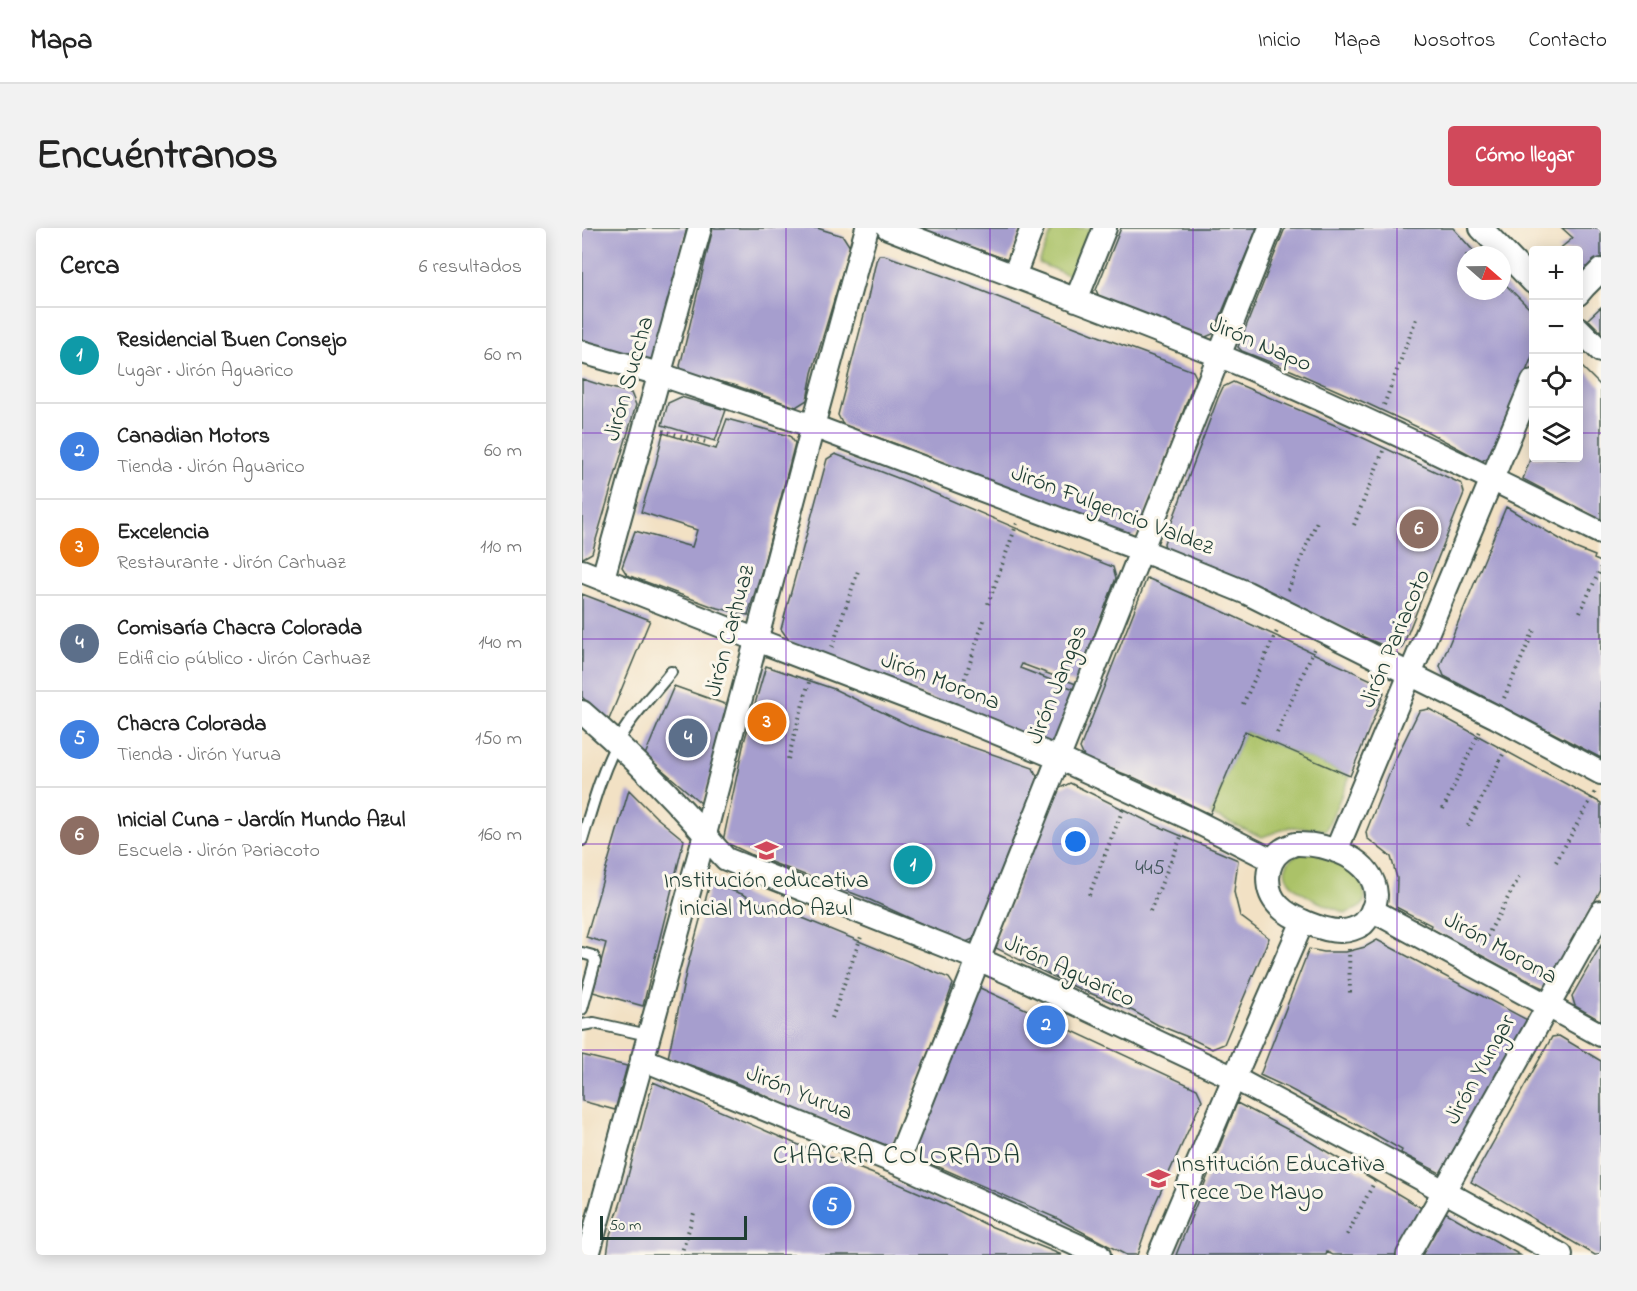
<!DOCTYPE html>
<html lang="es">
<head>
<meta charset="utf-8">
<style>
	:root { --surface:#fff; --page:#f2f2f2; --text:#222; --muted:#767676; --line:#e0e0e0; --accent:#d1495b }
	body { margin:0; font-family:"Indie Flower",sans-serif; background:var(--page); color:var(--text) }
	.controls { position:absolute; right:18px; top:18px; display:grid; overflow:hidden; border-radius:6px; box-shadow:0 3px 15px #0003 }
	.controls button { width:54px; height:54px; display:grid; place-items:center; padding:0; border:0; border-bottom:2px solid var(--line); background:var(--surface); color:var(--text); font:30px sans-serif }
	.compass { position:absolute; left:875px; top:18px; width:54px; height:54px; border-radius:50%; background:var(--surface); box-shadow:0 3px 15px #0003; rotate:110deg }
	.scale { position:absolute; left:18px; bottom:15px; width:147px; box-sizing:border-box; padding-left:6px; border:3px solid #1f3d34; border-top:0; font-size:16px; line-height:21px; white-space:nowrap; color:#1f3d34; -webkit-text-stroke:4px #fbf7ec; paint-order:stroke }
	.you { position:absolute; left:494px; top:614px; width:21px; height:21px; margin:-15px; border:4px solid #fff; border-radius:50%; background:#1a73e8; box-shadow:0 0 0 9px #1a73e833 }
	.badge { display:grid; place-items:center; width:39px; height:39px; border-radius:50%; background:var(--accent); color:#fff; font-size:20px; font-weight:700 }
	.pin { position:absolute; translate:-50% -50%; border:3px solid #fff; box-shadow:0 2px 6px #0006 }
	.list { margin:0; padding:0; list-style:none }
	h2 { display:flex; justify-content:space-between; align-items:center; height:78px; margin:0; padding:0 24px; font-size:26px }
	h2 small { font-size:20px; font-weight:400; color:var(--muted) }
	.list li { display:grid; grid-template-columns:39px 1fr auto; gap:18px; align-items:center; box-sizing:border-box; height:96px; padding:0 24px; border-top:2px solid var(--line) }
	.list b { display:block; font-size:22px; white-space:nowrap }
	.list p { margin:0; font-size:20px; white-space:nowrap; color:var(--muted) }
	.list em { font-size:20px; font-style:normal; color:var(--muted) }
	.icon { flex:none; width:33px; height:33px; fill:none; stroke:currentColor; stroke-width:2; stroke-linecap:round; stroke-linejoin:round }
	.map { position:relative; flex:none; width:1019px; height:1027px; overflow:hidden; border-radius:6px }
	header { display:flex; align-items:center; gap:36px; box-sizing:border-box; height:84px; padding:0 30px; background:var(--surface); border-bottom:2px solid var(--line) }
	header strong { font-size:28px }
	nav { display:flex; gap:33px; margin-inline-start:auto; font-size:21px }
	.intro { display:flex; align-items:center; justify-content:space-between; box-sizing:border-box; height:144px; padding:0 36px }
	h1 { margin:0; font-size:42px }
	.button { padding:15px 27px; border-radius:6px; background:var(--accent); color:#fff; font-size:21px; font-weight:700 }
	main { display:flex; gap:36px; padding:0 36px }
	aside { flex:1; background:var(--surface); border-radius:6px; box-shadow:0 3px 15px #0003 }
	.map>svg:first-child { display:block }
	.green { fill:#abc267; stroke:#65804e; stroke-width:1.5 }
	.building { fill:#a69ece }
	.lines { fill:none; stroke-linecap:round; stroke-linejoin:round }
	.lane-casing { stroke:#3f564a; stroke-width:14 }
	.street-casing { stroke:#3f564a; stroke-width:26 }
	.path { stroke:#3f564a; stroke-width:4; stroke-dasharray:1.5 4.5; stroke-linecap:butt }
	.lane { stroke:#fff; stroke-width:10 }
	.street { stroke:#fff; stroke-width:22 }
	.grid { fill:none; stroke:#7b2cbf; stroke-width:1.5; stroke-opacity:0.55 }
	.labels { text-anchor:middle; dominant-baseline:central; stroke-width:6; stroke-linejoin:round; paint-order:stroke }
	.number-label { font-size:21px; fill:#41555a }
	.street-label { font-size:24px; fill:#1f3d34; stroke:#fbf7ec }
	.poi-label { font-size:24px; fill:#1f3d34; stroke:#fbf7ec }
	.quarter-label { font-size:27px; letter-spacing:1.5px; fill:#1f3d34; stroke:#fbf7ec }
</style>
</head>
<body>
<header>
<strong>Mapa</strong>
<nav><a>Inicio</a><a>Mapa</a><a>Nosotros</a><a>Contacto</a></nav>
</header>
<div class="intro"><h1>Encuéntranos</h1><a class="button">Cómo llegar</a></div>
<main>
<aside>
<h2>Cerca<small>6 resultados</small></h2>
<ul class="list">
<li><span class="badge" style="background:#0f9aa8">1</span><div><b>Residencial Buen Consejo</b><p>Lugar · Jirón Aguarico</p></div><em>60 m</em></li>
<li><span class="badge" style="background:#3f7fe0">2</span><div><b>Canadian Motors</b><p>Tienda · Jirón Aguarico</p></div><em>60 m</em></li>
<li><span class="badge" style="background:#e8710a">3</span><div><b>Excelencia</b><p>Restaurante · Jirón Carhuaz</p></div><em>110 m</em></li>
<li><span class="badge" style="background:#5c6f8a">4</span><div><b>Comisaría Chacra Colorada</b><p>Edificio público · Jirón Carhuaz</p></div><em>140 m</em></li>
<li><span class="badge" style="background:#3f7fe0">5</span><div><b>Chacra Colorada</b><p>Tienda · Jirón Yurua</p></div><em>150 m</em></li>
<li><span class="badge" style="background:#8d6e63">6</span><div><b>Inicial Cuna - Jardín Mundo Azul</b><p>Escuela · Jirón Pariacoto</p></div><em>160 m</em></li>
</ul>
</aside>
<div class="map">
<svg width="1019" height="1027" viewBox="0 0 1019 1027">
	<rect width="100%" height="100%" fill="#fbf7ec"/>
	<filter id="ink" filterUnits="userSpaceOnUse"><feTurbulence type="fractalNoise" baseFrequency=".0167" numOctaves="2"/><feDisplacementMap in="SourceGraphic" scale="12" xChannelSelector="R" yChannelSelector="G"/><feConvolveMatrix kernelMatrix="1 2 1 2 8 2 1 2 1" color-interpolation-filters="sRGB"/></filter>
	<filter id="wash" filterUnits="userSpaceOnUse"><feTurbulence type="fractalNoise" baseFrequency=".008" numOctaves="4" result="noise"/><feDisplacementMap in="SourceGraphic" scale="24" xChannelSelector="R" yChannelSelector="G"/><feGaussianBlur stdDeviation="1.35" result="paint"/><feColorMatrix in="noise" values="0 0 0 0 0 0 0 0 0 0 0 0 0 0 0 0 0 1.4 0 .05"/><feComposite in="paint" operator="in"/></filter>
	<g filter="url(#wash)">
		<rect width="100%" height="100%" fill="#f2e1c4"/>
		<!-- green -->
		<path class="green" d="M471,0H516L496,51L457,35Z
			M663,503L768,548L744,602L708,599L680,609L628,586Z
			M732,624C745,631 763,637 774,647C778,650 780,654 781,659C787,677 780,680 764,685C747,679 697,661 704,639C709,625 720,625 732,624Z"/>
		<g id="blocks">
			<!-- building -->
			<path class="building" d="M0,0H105L74,127L64,134L0,113Z
				M131,0H235L261,8L268,19L230,145L225,172L214,179L152,157L102,146L98,138Z
				M336,0H440L426,32Z
				M539,0H675L631,106L621,110L518,71L514,62Z
				M703,0H871L895,27H884V63H920V53L951,84V126L910,227L900,233L846,204L786,176L711,143L660,123L656,119Z
				M980,0H1019V31L996,52V22H976L991,10Z
				M297,27H302L359,47L524,111L611,143L614,149L556,305L547,311L317,217L261,197L256,187L283,83L294,33Z
				M1019,79V104L1006,91Z
				M996,135L1019,158V292L941,251L951,223V230H996Z
				M0,151L22,158L49,165L54,177L10,325L1,330L0,329Z
				M651,154L762,201L880,256L882,265L820,420L809,421L667,358L584,326L582,315L636,170L641,159Z
				M99,169L144,182L133,213L80,197L86,175Z
				M145,191L208,208L213,215L182,335L166,387L132,379L45,347L40,339L53,303L110,319L115,302L59,284L74,235L81,205L134,221Z
				M253,226L326,254L450,307L531,339L534,350L494,456L440,436L438,440L492,461L473,512L466,516L209,415L199,401L245,231Z
				M924,279L993,320L1013,328L1012,331L1019,334V530L862,448L858,438Z
				M565,350L640,383L798,456L802,465L768,548L663,503L628,586L553,550L503,531L498,520Z
				M0,366L68,392L26,494L0,469Z
				M184,438L252,461L331,499L451,540L456,551L427,633L391,711L382,715L286,671L170,627L141,613L162,514Z
				M92,458L151,479L120,576L63,527Z
				M847,481L1019,575V661L968,758L962,760L951,755L848,700L849,697L814,679L815,650L809,629L785,610L784,604L812,534L837,483Z
				M488,555L569,595L656,632L652,664L658,688L687,710L642,816L630,821L606,809L576,797L551,783L486,756L412,719L445,633L478,560Z
				M47,562L74,589L102,612L61,778L11,764L24,715L4,709Z
				M128,655L160,666L190,680L223,691L367,750L371,756L343,835L309,919L207,879L178,865L123,842L86,830L105,740Z
				M795,712L951,795L864,948L819,925L820,922L792,906L706,860L678,847L727,721L742,724H764L783,719Z
				M1019,717V793L993,778L990,768Z
				M396,759L615,861L620,872L573,976L555,1027H544L474,990L357,939L337,933L334,917Z
				M977,808L1019,833V1027H1013L889,954L970,809Z
				M0,827L45,838L33,882L0,873Z
				M71,854L212,915L317,956L361,975L403,996L480,1027H25L28,1007L39,974Z
				M655,875L722,910L843,982L819,1027H751L745,1024L744,1027H594Z
				M863,984L938,1027H839Z"/>
		</g>
	</g>
	<g filter="url(#ink)">
		<use href="#blocks" fill-opacity="0" stroke="#3f564a" stroke-width="1.5"/>
		<g class="lines">
			<defs>
				<path id="lane" d="M0,612C10,579 19,545 35,515C48,489 71,467 89,444
					M0,725L11,728L13,734L0,781
					M0,797L12,795L66,807"/>
				<path id="street" d="M306,0C416,42 527,83 636,127C766,181 893,242 1019,305
					M899,0L951,54
					M432,48L450,0
					M996,66L1002,59L1019,42
					M494,72L523,0
					M996,100L1019,123
					M0,124L77,146L231,198L559,322L665,365L914,489L1019,545
					M0,343L175,412L371,487L476,530L607,590L690,632
					M21,350L118,0
					M0,484C39,518 76,554 110,592C122,605 132,619 144,631L396,731L450,755L652,850L805,932L979,1027
					M713,616C744,615 792,630 794,667C794,677 788,689 781,696C775,700 766,703 760,703C743,704 708,690 697,678C682,663 682,635 700,622C704,619 709,618 713,616Z
					M754,623L951,153
					M790,682L1019,807
					M60,831L315,935L517,1027
					M315,935L688,0
					M6,1027L123,606L231,198L285,0
					M577,1027L652,850L721,693
					M826,1027L1019,684"/>
			</defs>
			<!-- lane casing -->
			<use href="#lane" class="lane-casing"/>
			<!-- street casing -->
			<use href="#street" class="street-casing"/>
			<!-- path -->
			<path class="path" d="M802,177L834,91
				M81,203L124,214
				M772,297L801,223
				M706,362L736,291
				M406,376L435,295
				M998,384L1019,340
				M250,419L277,340
				M377,468L403,389
				M922,470L952,402
				M661,476L696,401
				M695,505L732,421
				M206,531L227,454
				M861,581L898,503
				M886,598L925,518
				M974,634L1013,564
				M507,667L541,581
				M568,683L599,609
				M899,719L939,646
				M767,721L768,765
				M250,790L280,706
				M765,1007L795,949
				M99,1027L112,985"/>
			<!-- lane -->
			<use href="#lane" class="lane"/>
			<!-- street -->
			<use href="#street" class="street"/>
		</g>
	</g>
	<!-- grid -->
	<path class="grid" d="M204,0V1027M408,0V1027M611,0V1027M815,0V1027M0,205H951M996,205H1019M0,411H1019M0,616H1019M0,822H1019"/>
	<!-- icons -->
	<defs>
		<symbol id="school-bare" viewBox="-9 -9 18 18"><path d="M0-5L7-2L0 1L-7-2ZM-4 1L0 2.5L4 1V4Q0 6-4 4Z" fill="#d1495b" stroke="#fbf7ec" stroke-width="2.5" paint-order="stroke"/></symbol>
	</defs>
	<g fill-rule="evenodd">
		<use href="#school-bare" x="168" y="606" width="33" height="33"/>
		<use href="#school-bare" x="560" y="934" width="33" height="33"/>
	</g>
	<g class="labels">
		<!-- number labels -->
		<g class="number-label">
			<text x="568" y="641">445</text>
		</g>
		<!-- street labels -->
		<g class="street-label">
			<text transform="translate(678 117) rotate(23)">Jirón Napo</text>
			<text transform="translate(48 151) rotate(-74)">Jirón Succha</text>
			<text transform="translate(530 283) rotate(21)">Jirón Fulgencio Valdez</text>
			<text transform="translate(149 403) rotate(-75)">Jirón Carhuaz</text>
			<text transform="translate(814 411) rotate(-67)">Jirón Pariacoto</text>
			<text transform="translate(358 454) rotate(21)">Jirón Morona</text>
			<text transform="translate(476 457) rotate(-68)">Jirón Jangas</text>
			<text transform="translate(918 721) rotate(29)">Jirón Morona</text>
			<text transform="translate(487 744) rotate(25)">Jirón Aguarico</text>
			<text transform="translate(899 842) rotate(-61)">Jirón Yungar</text>
			<text transform="translate(217 866) rotate(22)">Jirón Yurua</text>
		</g>
		<!-- poi labels -->
		<g class="poi-label">
			<text x="184" y="653">Institución educativa<tspan x="184" dy="28">inicial Mundo Azul</tspan></text>
			<text x="594" y="937" text-anchor="start">Institución Educativa<tspan x="594" dy="28">Trece De Mayo</tspan></text>
		</g>
		<!-- quarter labels -->
		<g class="quarter-label">
			<text x="315" y="928">CHACRA COLORADA</text>
		</g>
	</g>
</svg>
<div class="controls">
<button>+</button>
<button>−</button>
<button><svg class="icon" aria-label="locate" viewBox="0 0 24 24"><circle cx="12" cy="12" r="6"/><path d="M12 2v4M12 18v4M2 12h4M18 12h4"/></svg></button>
<button><svg class="icon" aria-label="layers" viewBox="0 0 24 24"><path d="M12 4l9 5-9 5-9-5zM3 14l9 5 9-5"/></svg></button>
</div>
<svg class="compass" viewBox="-18 -18 36 36"><path d="M0-13l5 13h-10z" fill="#e53935"/><path d="M0 13l5-13h-10z" fill="#767676"/></svg>
<div class="scale">50 m</div>
<div class="you"></div>
<div class="pin badge" style="left:331px;top:637px;background:#0f9aa8">1</div>
<div class="pin badge" style="left:464px;top:797px;background:#3f7fe0">2</div>
<div class="pin badge" style="left:185px;top:494px;background:#e8710a">3</div>
<div class="pin badge" style="left:106px;top:510px;background:#5c6f8a">4</div>
<div class="pin badge" style="left:250px;top:978px;background:#3f7fe0">5</div>
<div class="pin badge" style="left:837px;top:301px;background:#8d6e63">6</div>
</div>
</main>
</body>
</html>
